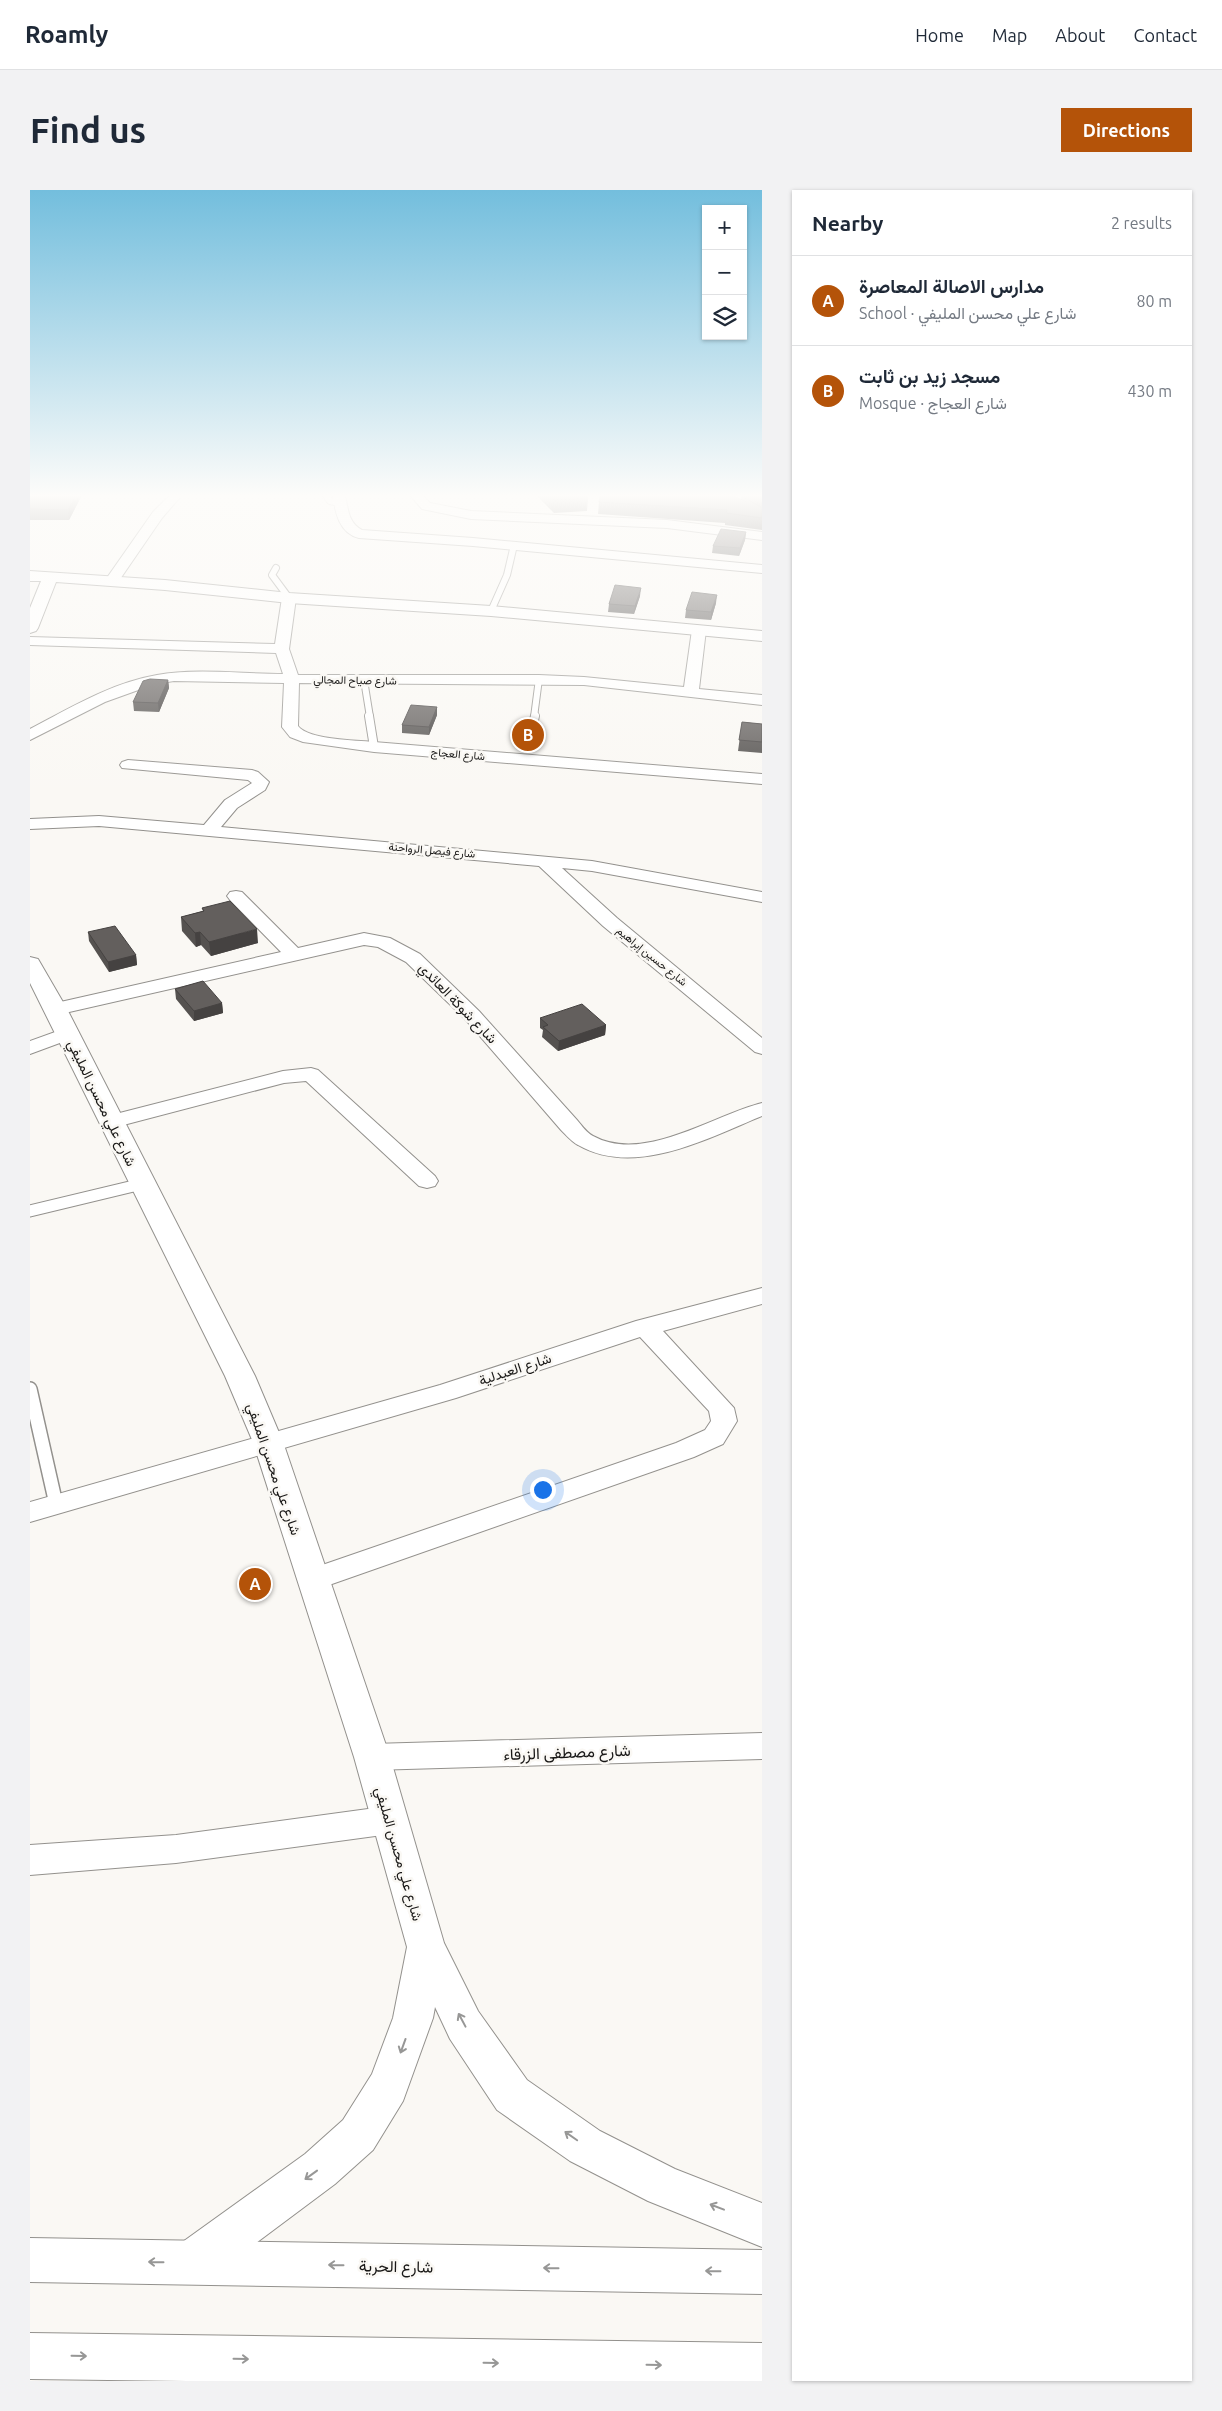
<!DOCTYPE html>
<html lang="en">
<head>
<meta charset="utf-8">
<style>
	:root { --surface:#fff; --page:#f2f2f3; --text:#1f2937; --muted:#747a83; --line:#e0e1e3; --accent:#b45309 }
	body { margin:0; font-family:Ubuntu,Vazirmatn,sans-serif; background:var(--page); color:var(--text) }
	.controls { position:absolute; right:15px; top:15px; display:grid; overflow:hidden; border-radius:0px; box-shadow:0 1px 4px #0004 }
	.controls button { width:45px; height:45px; display:grid; place-items:center; padding:0; border:0; border-bottom:1px solid var(--line); background:var(--surface); color:var(--text); font:25px sans-serif }
	.you { position:absolute; left:512px; top:1299px; width:18px; height:18px; margin:-12px; border:4px solid #fff; border-radius:50%; background:#1a73e8; box-shadow:0 0 0 8px #1a73e833 }
	.badge { display:grid; place-items:center; width:32px; height:32px; border-radius:50%; background:var(--accent); color:#fff; font-size:16px; font-weight:700 }
	.pin { position:absolute; translate:-50% -50%; border:2px solid #fff; box-shadow:0 1px 5px #0006 }
	.list { margin:0; padding:0; list-style:none }
	h2 { display:flex; justify-content:space-between; align-items:center; height:65px; margin:0; padding:0 20px; font-size:21px }
	h2 small { font-size:16px; font-weight:400; color:var(--muted) }
	.list li { display:grid; grid-template-columns:32px 1fr auto; gap:15px; align-items:center; box-sizing:border-box; height:90px; padding:0 20px; border-top:1px solid var(--line) }
	.list b { display:block; font-size:19px; white-space:nowrap }
	.list p { margin:0; font-size:16px; white-space:nowrap; color:var(--muted) }
	.list em { font-size:16px; font-style:normal; color:var(--muted) }
	.icon { flex:none; width:28px; height:28px; fill:none; stroke:currentColor; stroke-width:2; stroke-linecap:round; stroke-linejoin:round }
	.map { position:relative; flex:none; width:732px; height:2191px; overflow:hidden; border-radius:0px }
	header { display:flex; align-items:center; gap:30px; box-sizing:border-box; height:70px; padding:0 25px; background:var(--surface); border-bottom:1px solid var(--line) }
	header strong { font-size:24px }
	nav { display:flex; gap:28px; margin-inline-start:auto; font-size:18px }
	.intro { display:flex; align-items:center; justify-content:space-between; box-sizing:border-box; height:120px; padding:0 30px }
	h1 { margin:0; font-size:35px }
	.button { padding:12px 22px; border-radius:0px; background:var(--accent); color:#fff; font-size:18px; font-weight:700 }
	main { display:flex; gap:30px; padding:0 30px }
	aside { flex:1; background:var(--surface); border-radius:0px; box-shadow:0 1px 4px #0004 }
	.map>svg:first-child { display:block }
	.lines { fill:none; stroke-linecap:round; stroke-linejoin:round }
	.lane-far3-casing { stroke:#93918d; stroke-width:8 }
	.lane-far2-casing { stroke:#93918d; stroke-width:10 }
	.lane-far1-casing { stroke:#93918d; stroke-width:13 }
	.lane-casing { stroke:#93918d; stroke-width:16 }
	.street-casing { stroke:#93918d; stroke-width:2 }
	.secondary-casing { stroke:#93918d; stroke-width:2 }
	.highway-casing { stroke:#93918d; stroke-width:2 }
	.lane-far3 { stroke:#fff; stroke-width:6 }
	.lane-far2 { stroke:#fff; stroke-width:8 }
	.lane-far1 { stroke:#fff; stroke-width:11 }
	.lane { stroke:#fff; stroke-width:13 }
	.street { fill:#fff; fill-rule:evenodd }
	.secondary { fill:#fff; fill-rule:evenodd }
	.highway { fill:#fff; fill-rule:evenodd }
	.wall { fill:#555250 }
	.shaded-wall { fill:#454241 }
	.building { fill:#635f5d; stroke:#454241 }
	.oneway { stroke:#979796 }
	.labels { text-anchor:middle; dominant-baseline:central; stroke-width:5; stroke-linejoin:round; paint-order:stroke }
	.far-street-label { font-size:11px; fill:#181716; stroke:#faf8f4 }
	.street-label { font-size:14px; fill:#181716; stroke:#faf8f4 }
	.near-street-label { font-size:16px; fill:#181716; stroke:#faf8f4 }
</style>
</head>
<body>
<header>
<strong>Roamly</strong>
<nav><a>Home</a><a>Map</a><a>About</a><a>Contact</a></nav>
</header>
<div class="intro"><h1>Find us</h1><a class="button">Directions</a></div>
<main>
<div class="map">
<svg width="732" height="2191" viewBox="0 0 732 2191">
	<rect width="100%" height="100%" fill="#faf8f4"/>
	<g class="lines">
		<defs>
			<path id="lane-far3" d="M296,305L300,311L310,313
				M246,378L242,385L259,408
				M461,421L477,385L484,355
				M334,490L340,527
				M504,527L509,489"/>
			<path id="lane-far2" d="M339,526L344,557
				M504,530L505,526"/>
			<path id="lane-far1" d="M0,1021L112,994"/>
			<path id="lane" d="M0,1199L26,1314"/>
			<path id="street" d="M140,305L151,306L132,328L86,395H76L74,392L123,322Z
				M303,305H315C318,318 318,333 332,340L443,348L732,375V383L443,356L329,348C309,343 305,322 303,305Z
				M380,305H392L400,313L441,321L637,330L732,342V350L637,338L441,329L392,319Z
				M259,404L266,408L259,459L268,485H509L554,487L654,497L662,440L669,436L674,437L676,440L669,499L732,505V515L554,495L269,493L268,536C279,550 326,550 344,552L732,584V594L344,562L273,552L260,547L252,537L254,493L144,491L125,494L75,512L0,550V539C40,518 81,493 127,485C167,478 212,484 253,484L246,463L0,455V447L245,454L252,408Z
				M98,570L222,580L228,582L239,592L235,600L207,618L191,637L562,671L732,702V712L562,681L532,678L587,728L732,848V864L725,862L573,736L509,676L69,636L0,639V629L69,626L174,635L195,610L222,593L218,590L92,578L90,575L92,572Z
				M206,701L212,702L268,758L334,743L360,748L390,764L449,821L547,930C552,936 557,943 563,946C614,974 683,925 732,913V926C678,948 605,988 548,955C542,952 536,945 531,940L435,829L376,772L348,757L334,755L26,825L19,823L16,819L19,815L26,813L251,762L200,710L197,706L200,702Z
				M39,837L46,839L49,843L46,847L0,864V851Z
				M281,878L288,880L405,986L408,991L405,996L397,998L389,996L276,891L254,893L82,938L74,937L71,932L74,927L253,881Z
				M732,1098V1114L633,1141L704,1218L707,1231L693,1254L664,1267L282,1401L272,1398L268,1390L272,1382L646,1253L675,1240L681,1231L679,1221L610,1147L426,1208L0,1332V1312L410,1195L606,1131Z
				M732,1543V1569L342,1580L331,1576L327,1567L331,1558L342,1554Z
				M360,1616L371,1620L376,1630L371,1640L360,1644L146,1673L0,1685V1655L146,1645Z"/>
			<path id="secondary" d="M0,381L135,390L259,403L461,416L732,441V451L461,426L259,413L135,400L26,392L8,438L6,441L0,443V418L11,391H0Z
				M0,767L8,769L37,819L225,1186L253,1252L360,1567L414,1753L448,1821L497,1890L570,1941L645,1979L732,2013V2057L618,2011L540,1971L467,1920L420,1849L405,1817L403,1828L373,1911L343,1960L305,1994L179,2088L163,2094L147,2088L141,2072L147,2056L275,1964L313,1930L342,1884L363,1828L377,1757L324,1567L223,1252L195,1186L0,793Z"/>
			<path id="highway" d="M0,2048L732,2060V2104L0,2092Z
				M0,2143L732,2153V2191H156L0,2189Z"/>
		</defs>
		<!-- lane-far3 casing -->
		<use href="#lane-far3" class="lane-far3-casing"/>
		<!-- lane-far2 casing -->
		<use href="#lane-far2" class="lane-far2-casing"/>
		<!-- lane-far1 casing -->
		<use href="#lane-far1" class="lane-far1-casing"/>
		<!-- lane casing -->
		<use href="#lane" class="lane-casing"/>
		<!-- street casing -->
		<use href="#street" class="street-casing"/>
		<!-- secondary casing -->
		<use href="#secondary" class="secondary-casing"/>
		<!-- highway casing -->
		<use href="#highway" class="highway-casing"/>
		<!-- lane-far3 -->
		<use href="#lane-far3" class="lane-far3"/>
		<!-- lane-far2 -->
		<use href="#lane-far2" class="lane-far2"/>
		<!-- lane-far1 -->
		<use href="#lane-far1" class="lane-far1"/>
		<!-- lane -->
		<use href="#lane" class="lane"/>
		<!-- street -->
		<use href="#street" class="street"/>
		<!-- secondary -->
		<use href="#secondary" class="secondary"/>
		<!-- highway -->
		<use href="#highway" class="highway"/>
	</g>
	<!-- wall -->
	<path class="wall" d="M0,305H52L39,330H0Z
		M506,305H554L558,308L557,321L524,323Z
		M709,305H732V340L695,335V333L568,324L569,312L711,309V306L720,311Z
		M716,342L715,350L709,366L682,363L683,356Z
		M610,406L604,424L578,422L579,414Z
		M686,413L681,430L655,428L656,420Z
		M138,490L139,498L129,522L104,521L103,512Z
		M407,517V525L399,545L372,543V535Z
		M712,532L732,534V563L708,561Z
		M172,718L228,753L181,766L171,755L166,757L152,741L151,727L173,721Z
		M58,742L106,765L107,775L79,782L59,751Z
		M145,799L192,813L193,823L164,831L146,809Z
		M510,828L576,835L575,845L528,861L512,847L513,840L510,838Z"/>
	<!-- shaded-wall -->
	<path class="shaded-wall" d="M46,305H52L39,330L38,320Z
		M716,342L715,350L709,366L710,358Z
		M611,398L610,406L604,424L605,416Z
		M687,405L686,413L681,430V422Z
		M138,490L139,498L129,522L128,513Z
		M407,517V525L399,545V537Z
		M227,739L228,753L181,766L179,752Z
		M170,742L171,755L166,757L165,743Z
		M106,765L107,775L79,782L78,772Z
		M192,813L193,823L164,831V821Z
		M576,835L575,845L528,861L529,851Z"/>
	<!-- building -->
	<path class="building" d="M0,305H46L38,320L0,319Z
		M519,305H554L558,308L524,310Z
		M570,305H702L716,312L711,306L732,318V328L696,323L697,320L569,312Z
		M691,339L716,342L710,358L683,356Z
		M585,395L611,398L605,416L579,414Z
		M662,402L687,405L681,422L656,420Z
		M120,489L138,490L128,513L103,512L113,491Z
		M381,515L407,517L399,537L372,535Z
		M712,532L732,534V552L709,550Z
		M200,711L227,739L179,752L170,742L165,743L151,727L174,721L172,718Z
		M85,736L106,765L78,772L58,742Z
		M173,791L192,813L164,821L145,799Z
		M552,814L576,835L529,851L513,837L518,835L510,828Z"/>
	<!-- one-way arrows -->
	<defs><path id="oneway-shaft" d="M-6 0H5M1.5-3L5.5 0L1.5 3" fill="none" stroke-width="1.6" stroke-linecap="round" stroke-linejoin="round" transform="scale(1.25)"/></defs>
	<g class="oneway">
		<use href="#oneway-shaft" transform="translate(432 1830) rotate(-118)"/>
		<use href="#oneway-shaft" transform="translate(373 1856) rotate(110)"/>
		<use href="#oneway-shaft" transform="translate(541 1946) rotate(-145)"/>
		<use href="#oneway-shaft" transform="translate(281 1985) rotate(144)"/>
		<use href="#oneway-shaft" transform="translate(687 2017) rotate(-159)"/>
		<use href="#oneway-shaft" transform="translate(126 2072) rotate(-179)"/>
		<use href="#oneway-shaft" transform="translate(306 2075) rotate(-179)"/>
		<use href="#oneway-shaft" transform="translate(521 2078) rotate(-179)"/>
		<use href="#oneway-shaft" transform="translate(683 2081) rotate(-179)"/>
		<use href="#oneway-shaft" transform="translate(49 2166) rotate(1)"/>
		<use href="#oneway-shaft" transform="translate(211 2169) rotate(1)"/>
		<use href="#oneway-shaft" transform="translate(461 2173) rotate(1)"/>
		<use href="#oneway-shaft" transform="translate(624 2175) rotate(1)"/>
	</g>
	<!-- sky -->
	<linearGradient id="sky" x2="0" y2="1"><stop stop-color="#73bedd"/><stop offset="0.5" stop-color="#fdfcfa"/><stop offset="1" stop-color="#fdfcfa" stop-opacity="0"/></linearGradient>
	<rect width="732" height="611" fill="url(#sky)"/>
	<g class="labels">
		<!-- far-street labels -->
		<g class="far-street-label">
			<text transform="translate(325 490) rotate(1)">شارع صياح المجالي</text>
			<text transform="translate(428 564) rotate(5)">شارع العجاج</text>
			<text transform="translate(402 660) rotate(5)">شارع فيصل الرواحنة</text>
			<text transform="translate(622 766) rotate(39)">شارع حسين إبراهيم</text>
		</g>
		<!-- street labels -->
		<g class="street-label">
			<text transform="translate(428 813) rotate(46)">شارع شوكة العائدي</text>
			<text transform="translate(72 913) rotate(64)">شارع علي محسن المليفي</text>
			<text transform="translate(485 1179) rotate(-18)">شارع العبدلية</text>
			<text transform="translate(244 1279) rotate(71)">شارع علي محسن المليفي</text>
			<text transform="translate(369 1664) rotate(74)">شارع علي محسن المليفي</text>
		</g>
		<!-- near-street labels -->
		<g class="near-street-label">
			<text transform="translate(537 1562) rotate(-2)">شارع مصطفى الزرقاء</text>
			<text transform="translate(366 2076) rotate(1)">شارع الحرية</text>
		</g>
	</g>
</svg>
<div class="controls">
<button>+</button>
<button>−</button>
<button><svg class="icon" aria-label="layers" viewBox="0 0 24 24"><path d="M12 4l9 5-9 5-9-5zM3 14l9 5 9-5"/></svg></button>
</div>
<div class="you"></div>
<div class="pin badge" style="left:225px;top:1394px">A</div>
<div class="pin badge" style="left:498px;top:545px">B</div>
</div>
<aside>
<h2>Nearby<small>2 results</small></h2>
<ul class="list">
<li><span class="badge">A</span><div><b>مدارس الاصالة المعاصرة</b><p>School · شارع علي محسن المليفي</p></div><em>80 m</em></li>
<li><span class="badge">B</span><div><b>مسجد زيد بن ثابت</b><p>Mosque · شارع العجاج</p></div><em>430 m</em></li>
</ul>
</aside>
</main>
</body>
</html>
